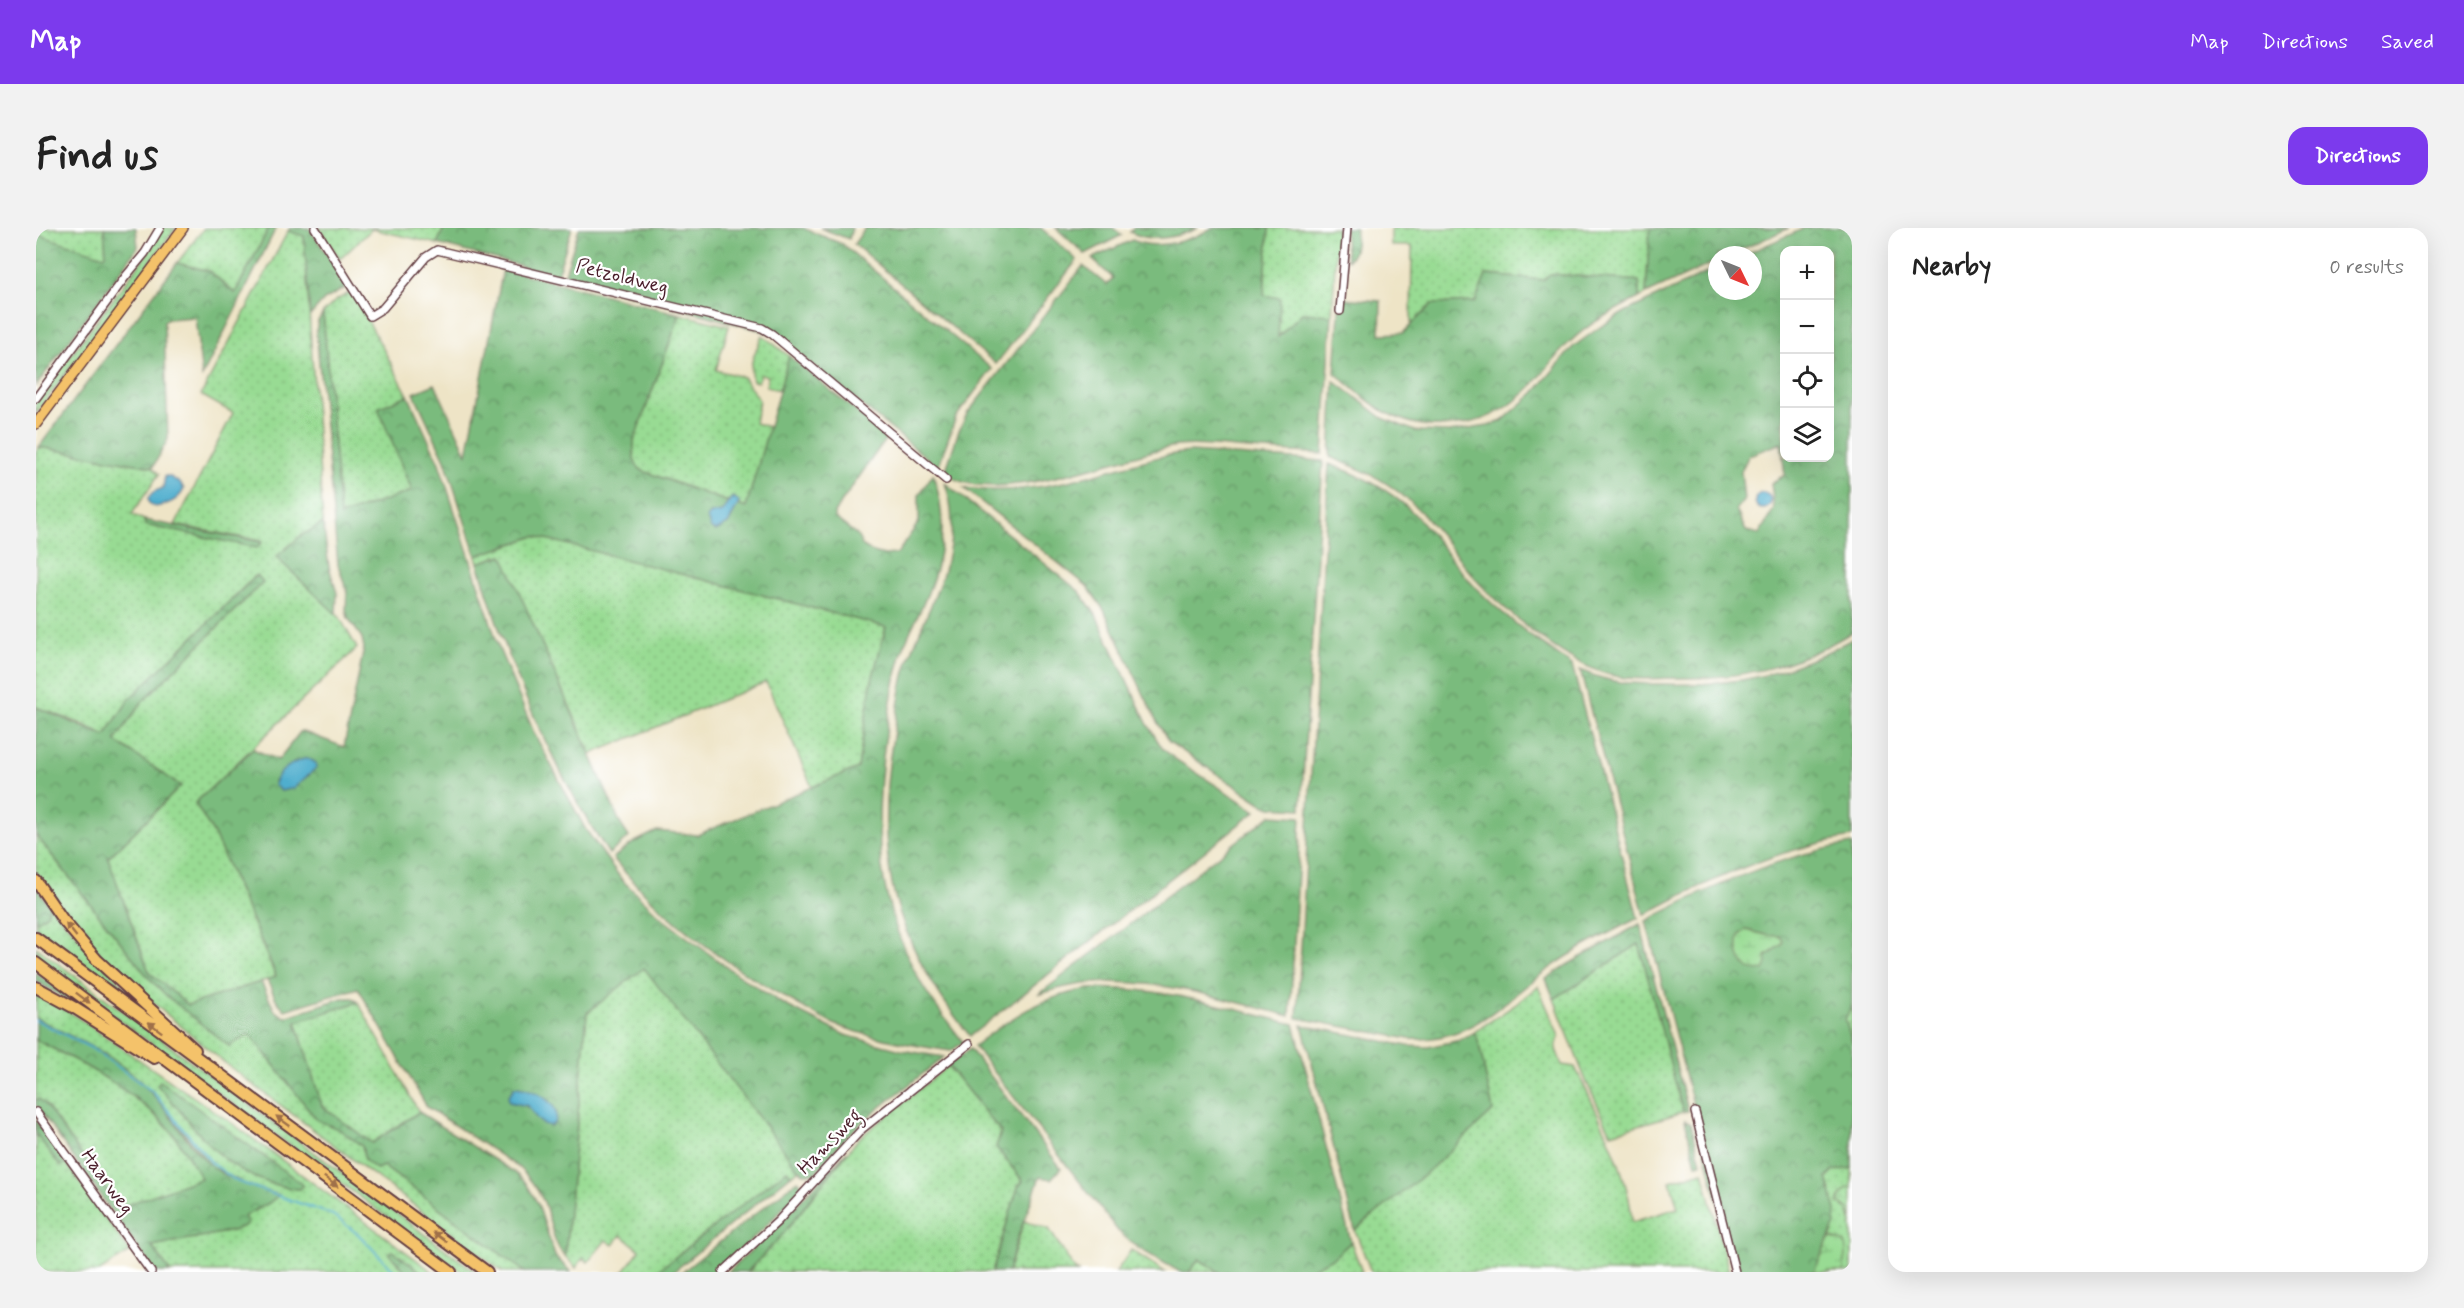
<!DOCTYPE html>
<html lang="en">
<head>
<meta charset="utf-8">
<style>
	:root { --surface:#fff; --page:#f2f2f2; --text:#222; --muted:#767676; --line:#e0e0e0; --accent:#7c3aed }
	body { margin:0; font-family:Mynerve,sans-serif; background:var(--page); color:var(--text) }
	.controls { position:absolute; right:18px; top:18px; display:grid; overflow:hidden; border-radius:12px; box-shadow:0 6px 24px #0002 }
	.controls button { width:54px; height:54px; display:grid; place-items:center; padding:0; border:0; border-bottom:2px solid var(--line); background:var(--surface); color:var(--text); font:30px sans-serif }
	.compass { position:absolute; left:1672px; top:18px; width:54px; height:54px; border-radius:50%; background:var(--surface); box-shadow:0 6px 24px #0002; rotate:133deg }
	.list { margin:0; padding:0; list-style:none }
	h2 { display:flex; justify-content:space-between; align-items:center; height:78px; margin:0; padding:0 24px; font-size:26px }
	h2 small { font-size:20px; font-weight:400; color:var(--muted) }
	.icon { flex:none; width:33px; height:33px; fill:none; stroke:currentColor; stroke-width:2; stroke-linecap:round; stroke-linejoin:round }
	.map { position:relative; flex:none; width:1816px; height:1044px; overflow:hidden; border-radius:18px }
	header { display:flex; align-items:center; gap:36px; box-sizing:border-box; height:84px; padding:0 30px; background:var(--accent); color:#fff }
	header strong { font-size:28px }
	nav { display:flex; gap:33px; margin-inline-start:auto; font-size:21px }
	.intro { display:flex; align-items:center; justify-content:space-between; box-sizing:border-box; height:144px; padding:0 36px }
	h1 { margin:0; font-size:42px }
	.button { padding:15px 27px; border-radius:18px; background:var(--accent); color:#fff; font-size:21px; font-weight:700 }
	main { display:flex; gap:36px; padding:0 36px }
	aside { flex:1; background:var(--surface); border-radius:18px; box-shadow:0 6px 24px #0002 }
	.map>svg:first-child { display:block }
	.grass { fill:url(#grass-dots); stroke:#717d5f; stroke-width:1.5; fill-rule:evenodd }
	.forest { fill:url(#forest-crowns); stroke:#626d54; stroke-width:1.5; fill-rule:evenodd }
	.wetland { fill:url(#wetland-marsh); stroke:#717d5f; stroke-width:1.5 }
	.water { fill:#4faece; stroke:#4c667c; stroke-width:1.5 }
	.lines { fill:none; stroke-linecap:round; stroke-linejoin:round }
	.stream { stroke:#4faece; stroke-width:2 }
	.minor-casing { stroke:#633d42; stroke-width:10 }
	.major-casing { stroke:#633d42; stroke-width:12 }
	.highway-casing { stroke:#633d42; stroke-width:14 }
	.minor { stroke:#fff; stroke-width:7 }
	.major { stroke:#f4c26a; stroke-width:9 }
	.highway { stroke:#f4c26a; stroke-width:10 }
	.oneway { fill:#9f704a }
	.labels { text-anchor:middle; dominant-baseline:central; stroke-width:4.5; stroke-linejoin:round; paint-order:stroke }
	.street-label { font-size:20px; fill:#4a1f2b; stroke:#fff }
</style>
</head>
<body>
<header>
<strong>Map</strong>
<nav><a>Map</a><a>Directions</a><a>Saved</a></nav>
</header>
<div class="intro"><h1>Find us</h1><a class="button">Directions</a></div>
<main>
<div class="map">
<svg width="1816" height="1044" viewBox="0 0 1816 1044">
	<defs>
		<pattern id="grass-dots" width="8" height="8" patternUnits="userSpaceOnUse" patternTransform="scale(1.5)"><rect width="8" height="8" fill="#98db93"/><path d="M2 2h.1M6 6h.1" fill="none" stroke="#84bc7f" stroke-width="1.8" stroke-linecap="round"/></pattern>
		<pattern id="forest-crowns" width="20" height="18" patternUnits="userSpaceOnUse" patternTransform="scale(1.5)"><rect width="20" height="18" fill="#7abb7d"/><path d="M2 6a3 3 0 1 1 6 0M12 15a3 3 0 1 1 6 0" fill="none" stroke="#669767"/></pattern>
		<pattern id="wetland-marsh" width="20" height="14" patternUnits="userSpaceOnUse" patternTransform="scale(1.5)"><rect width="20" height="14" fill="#98db93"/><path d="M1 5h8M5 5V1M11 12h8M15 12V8" fill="none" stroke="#84bc7f"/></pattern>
	</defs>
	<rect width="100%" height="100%" fill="#fff"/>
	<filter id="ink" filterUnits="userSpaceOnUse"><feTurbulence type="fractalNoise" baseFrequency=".0167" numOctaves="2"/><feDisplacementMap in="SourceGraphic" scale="12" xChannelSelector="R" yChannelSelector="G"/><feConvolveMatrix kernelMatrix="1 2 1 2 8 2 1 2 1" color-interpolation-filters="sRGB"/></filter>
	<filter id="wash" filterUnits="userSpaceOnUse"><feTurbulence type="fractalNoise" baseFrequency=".008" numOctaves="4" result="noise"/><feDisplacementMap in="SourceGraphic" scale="24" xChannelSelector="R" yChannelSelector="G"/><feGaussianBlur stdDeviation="1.35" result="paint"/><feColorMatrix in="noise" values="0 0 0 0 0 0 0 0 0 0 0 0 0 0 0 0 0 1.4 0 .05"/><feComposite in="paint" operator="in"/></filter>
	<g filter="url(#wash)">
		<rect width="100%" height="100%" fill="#eee4c6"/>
		<!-- grass -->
		<path class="grass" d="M0,0H68L70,26L69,29L0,6Z
			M126,0H140L0,185V174L116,19Z
			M168,0H233L199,65L173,43L141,35Z
			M283,0H408L401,16L336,1L304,31Z
			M1233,0H1301L1296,87L1266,85L1242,109L1228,67Z
			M1355,0H1614L1610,66L1603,70L1602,53L1514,46L1507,52L1451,47L1439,74L1396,76L1375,97L1376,18H1355Z
			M252,3L268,7L287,295L249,321L304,390L321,420L159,575L178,606L240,749L152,777L113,744L72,630L145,558L79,513L106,474L227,354L220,347L95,470L69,508L46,496L0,479V223L3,219L116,239L123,246L96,286L108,292L109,297L225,313L139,297L197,185L165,167Z
			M316,63L372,167L343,180L376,263L304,288L287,85L299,73Z
			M644,86L693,98L680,142L707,149L723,172L719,195L733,199L710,280L702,277L703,275L692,272V274L607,243C595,236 598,226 598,213Z
			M726,107L753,128L743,162L730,158L732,148L725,146L722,154L717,153C710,138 721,122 726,107Z
			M499,308L850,399L835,456L822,540L776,559L730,454L555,526L466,327L442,335L440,328Z
			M0,607L112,749L133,770L215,807L281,892L304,901L326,918L329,932L340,941L347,938L489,1044H467L195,840L73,738L27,685L0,645Z
			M13,677L107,779L105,781L0,702V693L9,688Z
			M1603,715L1647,884L1575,905L1550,853L1518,771Z
			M0,719L440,1044H426L0,731Z
			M608,739L763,942L755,947L751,942L620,1044H587L604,1022L585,1007L577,1017L570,1012L552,1034L547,1030L540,1040L529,1028L551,785Z
			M1502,758L1523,808L1520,821L1526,837L1539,839C1560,882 1594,946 1596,994L1642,980L1634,953L1667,943L1693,1044H1335L1319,1002L1388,947L1457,883L1442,812L1438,804L1479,777Z
			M0,765L29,781L200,898L397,1044H385L357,1023L353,1026L370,1044H134L116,1018L196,1003L211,996L208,988L233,975L204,953L176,939L113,862L99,848L75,830L0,790ZM124,854L262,953L264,961C194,955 162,906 124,854Z
			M322,774L383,884L336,915L286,878L260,793Z
			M1816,777V814L1809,791Z
			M0,812C42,833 87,857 122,890C140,907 153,929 166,950L86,979L82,978L9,876L3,871L0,872Z
			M912,838L965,904L960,919L987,953L982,959L956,1044H712L748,1005L822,911Z
			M0,906L24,937L30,935L94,1024L62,1044H0Z
			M1816,940V961L1812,960L1807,979L1812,981L1816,995V1044H1807L1796,1010L1793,1011L1796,1005L1795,964L1791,951L1798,943Z
			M988,993L1013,1001L1039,1042L1043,1044H972Z
			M1315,1014L1326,1044H1269L1298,1029Z
			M1095,1022L1129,1044H1080Z
			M1163,1031L1183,1044H1153Z"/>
		<!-- forest -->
		<path class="forest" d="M68,0H100L102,19L0,158V6L68,28L70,26Z
			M233,0H240L166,149L159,89L132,91L128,94L132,211L117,239L3,219L141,35L173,43L199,65Z
			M254,0H273L313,58L288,72L274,88L268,8L252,3Z
			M408,0H536L521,47L401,16Z
			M543,0H767L806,16L956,141L920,189L902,239L738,106L528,49Z
			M784,0H816L813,11Z
			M829,0H1005L1041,32L960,136L818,16Z
			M1020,0H1077L1086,7L1049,26Z
			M1098,0H1162C1140,10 1116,15 1094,4Z
			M1176,0H1233L1228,67L1243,70L1244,72L1242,109L1266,85L1296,87L1287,226C1258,224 1229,222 1200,220C1181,218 1160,216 1141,218C1085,226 957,283 909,245L922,205L931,186L1047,38L1071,57L1077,50L1056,31L1059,29L1096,12C1120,23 1155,13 1176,0Z
			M1308,0H1320C1319,11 1321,26 1311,32Z
			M1614,0H1753L1693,27H1681V33L1610,66Z
			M1769,0H1816V404C1765,436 1707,451 1647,450C1623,450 1597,453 1574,447C1530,435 1476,389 1444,356C1418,327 1397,291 1366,267C1345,249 1319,239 1294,229L1298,153L1347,190L1379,203L1413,204L1452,198L1466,193L1498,165L1537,119L1564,99L1589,84L1681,40V63H1717V27H1708ZM1748,22H1794V230H1748ZM1745,215L1749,247L1735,255L1738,281L1723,306L1710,303L1700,282L1708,272L1705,243L1713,227Z
			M467,41L644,86L598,213C598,226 595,236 607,243L692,274L686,284L675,286L692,296L702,277L710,280L753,128L851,209L798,285L799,290L821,307L826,317L836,324L848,327L861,326L883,294V267L897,246C912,293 908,329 888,374C882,389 873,404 868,419C857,450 854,481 849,513C837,602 840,674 885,755C897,776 913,795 927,814L915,823C880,818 845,812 812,801C794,796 778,786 763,777C696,741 625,690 577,630L597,615L621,603L661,607L822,540L835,456L850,399L499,308L440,328L409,232L378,165L399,156L431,226Z
			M1514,46L1603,53V70C1579,82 1553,95 1534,114C1516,130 1504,153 1485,168C1448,201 1393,208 1349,184C1331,174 1315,158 1299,145L1304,70L1345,73L1344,106L1367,105L1396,76L1439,74L1450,47L1507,52Z
			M287,85L304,288L376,263L342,180L372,167L403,235L464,423L499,507L550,602L586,652L628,692L703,748L747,776L809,807L865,822L908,829L827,893L810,909L779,945H768L763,942L608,740L551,785L529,1028C517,1018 514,989 508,974C501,960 493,949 482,939L391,879L322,760L249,782L241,773L231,752L240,748L237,740L178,606L159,575L217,521L242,532L265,503L308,519L328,420L326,410L312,390L310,382L311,363L302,337L280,103L282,93ZM249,543L273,547C261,555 259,561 245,563L238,554ZM488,877L521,883L507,895L495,881Z
			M1155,224L1287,233L1265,581L1235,579L1225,575L1133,514L1120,492L1068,382L1051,358L928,260C978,267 1026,256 1074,242C1101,235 1127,226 1155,224Z
			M1293,236C1322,246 1351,260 1373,281C1399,305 1417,337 1442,362C1471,391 1502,414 1536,437L1602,690C1571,706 1538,722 1510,743C1465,775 1434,815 1373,811L1261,790Z
			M909,255L1044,364L1060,387L1112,497L1126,520L1139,531L1220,583L934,808C855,710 836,627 858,503C862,482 864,458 871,437C891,377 932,321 909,255Z
			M108,292L118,294L226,314L221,320L109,297Z
			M287,295L293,339L301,365L300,386L240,329L266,307Z
			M467,327L585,597L593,609L573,626C514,537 472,437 442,335Z
			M221,347L227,354L106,474L79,513L145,558L72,630L113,744L152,777L225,754L239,783L249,789L306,770H317L322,774L260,794L286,878L336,915L383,884L478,944L490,955L502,976L519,1028L535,1044H489L347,938L341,941L329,932L326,918L304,902L281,892L215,808L212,807L193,818L133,770L112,749L0,607V479L69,508L94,470Z
			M1816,411V609C1743,620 1673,652 1608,687L1544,442C1575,456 1597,456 1630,456C1704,458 1751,447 1816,411Z
			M1235,587L1265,589L1254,788C1175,768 1083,736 1002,767Z
			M1816,616V777L1809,791L1816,814V940L1798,943L1791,950L1800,982L1799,996L1778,1044H1700L1610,693C1675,659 1743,627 1816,616ZM1709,702C1725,704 1725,709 1743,708L1747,716L1730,729L1703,708Z
			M0,658L13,677L12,685L2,693H0Z
			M1604,696L1652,883L1647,884L1603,716L1518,771L1510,751L1531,737Z
			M0,745L66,793L0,753Z
			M1053,761C1123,757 1190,780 1258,796L1315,1014L1298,1029L1269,1044H1183L1163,1031L1153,1044H1144L1102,1020L1082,1003L938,818C976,789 1004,769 1053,761Z
			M0,790C33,808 70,823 98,848C129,874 146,912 176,938C193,953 222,960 243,967L233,975L208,988L212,996L196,1003L116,1018L134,1044H119L0,877V872L3,871L9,876L82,978H87L165,950C153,929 140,906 122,889C87,857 42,833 0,812Z
			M1266,797L1372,818L1392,819L1424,812L1438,804L1442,812L1457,883L1388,947L1319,1002Z
			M934,821L1025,940L1015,951L1004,949L980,1014L972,1044H956L982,959L987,953L960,919L965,904L912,838Z
			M124,853L262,953L267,958L264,961H260C187,950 167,906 121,857Z
			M0,892L30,935L24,938L0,906Z
			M1649,892L1655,895L1665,935L1660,936Z
			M811,923L748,1005L711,1044H692L737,1002Z
			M751,942L755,947L637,1044H620Z
			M762,952L767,958L765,961L728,1000L680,1044H646Z
			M357,1023L385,1044H370L353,1025Z"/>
		<!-- wetland -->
		<path class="wetland" d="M1709,702C1724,704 1726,709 1743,708L1747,711V716L1730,728L1731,735L1728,742C1706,747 1699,725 1703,708Z
			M1812,960L1816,961V995L1812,981L1802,975L1805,967Z
			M1796,1010L1808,1014C1812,1025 1809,1032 1807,1044H1778L1793,1011Z"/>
		<!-- water -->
		<path class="water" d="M129,248H133L145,256L148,261C143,273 131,277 119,279L113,275L112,271L117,264L127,260Z
			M1719 273a8 8 0 1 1 16 0a8 8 0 1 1-16 0Z
			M696,269L702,272L703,275L692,296L680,303L675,301L671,290L675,286L686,284Z
			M272,530L280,535V540L258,560L245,563L238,557C239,544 260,532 272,530Z
			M479,859C495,859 527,875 519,894L515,898L507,896L501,891L492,878L473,874L472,868Z"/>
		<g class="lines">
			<!-- stream -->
			<path class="stream" d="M0,792L55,820L116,863L176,935L200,953L297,987L323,1007L359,1044"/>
		</g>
	</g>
	<g filter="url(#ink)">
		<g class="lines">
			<defs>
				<path id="minor" d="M279,0L334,88L347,80L390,29L401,22L726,100L736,106L910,252
					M1304,83L1311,0
					M0,170L90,48L109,25L124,0
					M0,884L115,1044
					M1659,884L1699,1044
					M687,1044L742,993L827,900L933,816"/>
				<path id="major" d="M0,196L147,0"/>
				<path id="highway" d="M0,653L27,692L61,732L159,822
					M0,710L451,1044
					M0,735L415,1044
					M0,759L37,779L118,830"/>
			</defs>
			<!-- minor casing -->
			<use href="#minor" class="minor-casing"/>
			<!-- major casing -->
			<use href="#major" class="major-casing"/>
			<!-- highway casing -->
			<use href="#highway" class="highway-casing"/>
			<!-- minor -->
			<use href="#minor" class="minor"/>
			<!-- major -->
			<use href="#major" class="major"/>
			<!-- highway -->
			<use href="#highway" class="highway"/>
		</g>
		<!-- one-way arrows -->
		<defs><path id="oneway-solid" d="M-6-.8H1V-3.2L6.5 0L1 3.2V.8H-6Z" transform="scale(1.5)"/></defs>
		<g class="oneway">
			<use href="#oneway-solid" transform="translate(35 702) rotate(-128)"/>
			<use href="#oneway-solid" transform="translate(47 770) rotate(37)"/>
			<use href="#oneway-solid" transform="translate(119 799) rotate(-143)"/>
			<use href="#oneway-solid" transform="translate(247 893) rotate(-144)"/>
			<use href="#oneway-solid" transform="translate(295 954) rotate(37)"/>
			<use href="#oneway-solid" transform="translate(404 1009) rotate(-144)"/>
		</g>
	</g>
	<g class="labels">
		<!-- street labels -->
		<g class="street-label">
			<text transform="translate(586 49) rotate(14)">Petzoldweg</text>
			<text transform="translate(794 914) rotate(-46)">Hamsweg</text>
			<text transform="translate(71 954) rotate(54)">Haarweg</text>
		</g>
	</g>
</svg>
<div class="controls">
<button>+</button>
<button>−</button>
<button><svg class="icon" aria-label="locate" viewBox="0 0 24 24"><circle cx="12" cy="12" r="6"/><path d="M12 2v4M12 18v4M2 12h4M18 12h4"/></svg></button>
<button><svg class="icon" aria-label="layers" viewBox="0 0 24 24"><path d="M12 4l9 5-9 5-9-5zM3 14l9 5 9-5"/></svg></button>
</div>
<svg class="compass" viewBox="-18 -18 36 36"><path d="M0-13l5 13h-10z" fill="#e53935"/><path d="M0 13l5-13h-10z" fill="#767676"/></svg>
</div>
<aside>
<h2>Nearby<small>0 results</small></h2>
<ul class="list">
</ul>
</aside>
</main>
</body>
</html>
